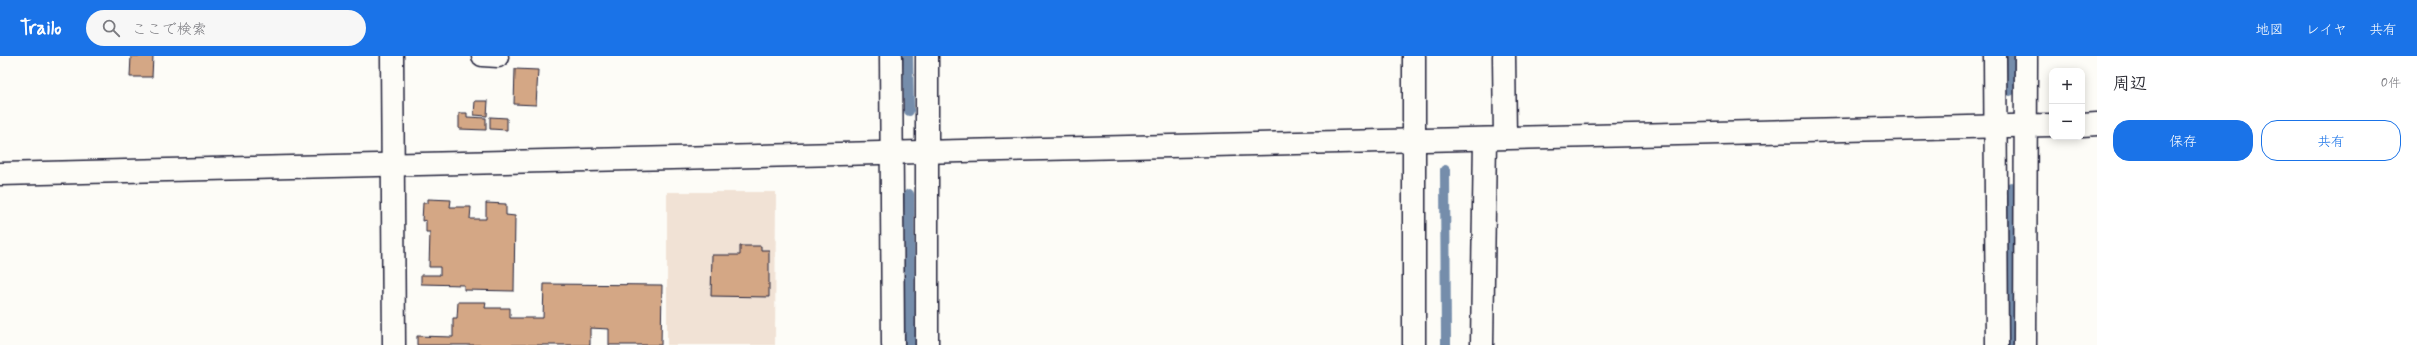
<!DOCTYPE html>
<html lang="ja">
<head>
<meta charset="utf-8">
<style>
	:root { --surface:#fff; --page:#f7f7f7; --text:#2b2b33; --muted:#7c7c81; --line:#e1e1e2; --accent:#1a73e8 }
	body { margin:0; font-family:Mynerve,"Klee One",sans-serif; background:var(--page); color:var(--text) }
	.controls { position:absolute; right:12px; top:12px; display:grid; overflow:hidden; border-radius:8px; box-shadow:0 2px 10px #0003 }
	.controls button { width:36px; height:36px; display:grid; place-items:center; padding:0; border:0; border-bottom:1px solid var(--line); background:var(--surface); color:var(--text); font:20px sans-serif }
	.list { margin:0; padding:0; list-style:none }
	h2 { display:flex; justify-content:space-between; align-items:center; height:52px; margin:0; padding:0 16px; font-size:17px }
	h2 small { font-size:13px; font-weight:400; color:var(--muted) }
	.actions { display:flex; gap:8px; padding:12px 16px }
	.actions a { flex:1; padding:9px 0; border:1px solid var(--accent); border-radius:16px; text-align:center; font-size:14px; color:var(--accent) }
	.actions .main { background:var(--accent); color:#fff }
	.icon { flex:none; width:22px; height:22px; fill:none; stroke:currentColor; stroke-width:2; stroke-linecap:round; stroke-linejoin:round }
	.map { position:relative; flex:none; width:2097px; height:289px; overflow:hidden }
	header { display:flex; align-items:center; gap:24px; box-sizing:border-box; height:56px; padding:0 20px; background:var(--accent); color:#fff }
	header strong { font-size:19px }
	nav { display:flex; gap:22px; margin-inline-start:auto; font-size:14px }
	.search { width:280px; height:36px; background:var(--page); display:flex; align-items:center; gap:10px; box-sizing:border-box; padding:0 14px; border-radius:22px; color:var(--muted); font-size:15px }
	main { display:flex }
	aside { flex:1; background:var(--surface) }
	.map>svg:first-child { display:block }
	.built { fill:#f1e2d5 }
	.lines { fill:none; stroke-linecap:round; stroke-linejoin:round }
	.stream { stroke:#748dab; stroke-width:10 }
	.building { fill:#d4a785; stroke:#22223b }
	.service-casing { stroke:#22223b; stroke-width:23 }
	.minor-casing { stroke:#22223b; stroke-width:25 }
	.tertiary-casing { stroke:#22223b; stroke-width:25 }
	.service { stroke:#fdfcf7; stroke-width:20 }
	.minor { stroke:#fdfcf7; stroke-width:22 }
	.tertiary { stroke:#fdfcf7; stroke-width:22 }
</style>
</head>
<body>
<header>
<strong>Trailo</strong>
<div class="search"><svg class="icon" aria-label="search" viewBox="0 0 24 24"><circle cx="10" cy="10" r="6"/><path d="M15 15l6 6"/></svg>ここで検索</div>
<nav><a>地図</a><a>レイヤ</a><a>共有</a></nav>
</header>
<main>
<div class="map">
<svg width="2097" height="289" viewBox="0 0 2097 289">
	<rect width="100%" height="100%" fill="#fdfcf7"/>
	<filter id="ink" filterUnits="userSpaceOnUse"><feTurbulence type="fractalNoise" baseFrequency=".025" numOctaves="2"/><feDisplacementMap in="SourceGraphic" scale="8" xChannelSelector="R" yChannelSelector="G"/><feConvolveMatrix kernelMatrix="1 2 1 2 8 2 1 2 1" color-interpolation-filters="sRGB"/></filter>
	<g filter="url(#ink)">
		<!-- built -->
		<path class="built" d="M667,136H776L775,289H667Z"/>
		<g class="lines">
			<!-- stream -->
			<path class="stream" d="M908,0L909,55
				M2010,0V35
				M1445,114L1446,289
				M2011,131L2012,289
				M909,138L910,289"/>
		</g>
		<!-- building -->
		<path class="building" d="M131,0H153L152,21H130Z
			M515,13L538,14L536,49L514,48Z
			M475,45H488L487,60L474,59Z
			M459,57H467V61L486,62V74L459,73Z
			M490,61L507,62V74L490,73Z
			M428,143L451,144L450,151H471L470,163H486V147L506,148V159L515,160L514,235L464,234V229L421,228V219H440V211H429L430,176H426V164L422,165L423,147H428Z
			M740,190H761V194H769V241L711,240L712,199H740Z
			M544,228L662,229L661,289H609V273L590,272V289H417V280L453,281V262H457L458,246H486L485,252H510V262H543Z"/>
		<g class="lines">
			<defs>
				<path id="service" d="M482,0L498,1"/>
				<path id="minor" d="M392,0L394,289
					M891,0L893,289
					M927,0V289
					M1414,0V289
					M1995,0L1997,289
					M1482,289L1485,83
					M2025,289L2026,0"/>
				<path id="tertiary" d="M1504,0L1505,82
					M2082,69L2097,68
					M0,118L2052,69"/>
			</defs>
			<!-- service casing -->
			<use href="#service" class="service-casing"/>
			<!-- minor casing -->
			<use href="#minor" class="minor-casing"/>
			<!-- tertiary casing -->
			<use href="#tertiary" class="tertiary-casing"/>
			<!-- service -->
			<use href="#service" class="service"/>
			<!-- minor -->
			<use href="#minor" class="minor"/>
			<!-- tertiary -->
			<use href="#tertiary" class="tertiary"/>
		</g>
	</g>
</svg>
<div class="controls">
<button>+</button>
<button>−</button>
</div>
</div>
<aside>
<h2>周辺<small>0件</small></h2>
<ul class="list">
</ul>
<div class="actions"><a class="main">保存</a><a>共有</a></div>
</aside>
</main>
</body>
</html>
